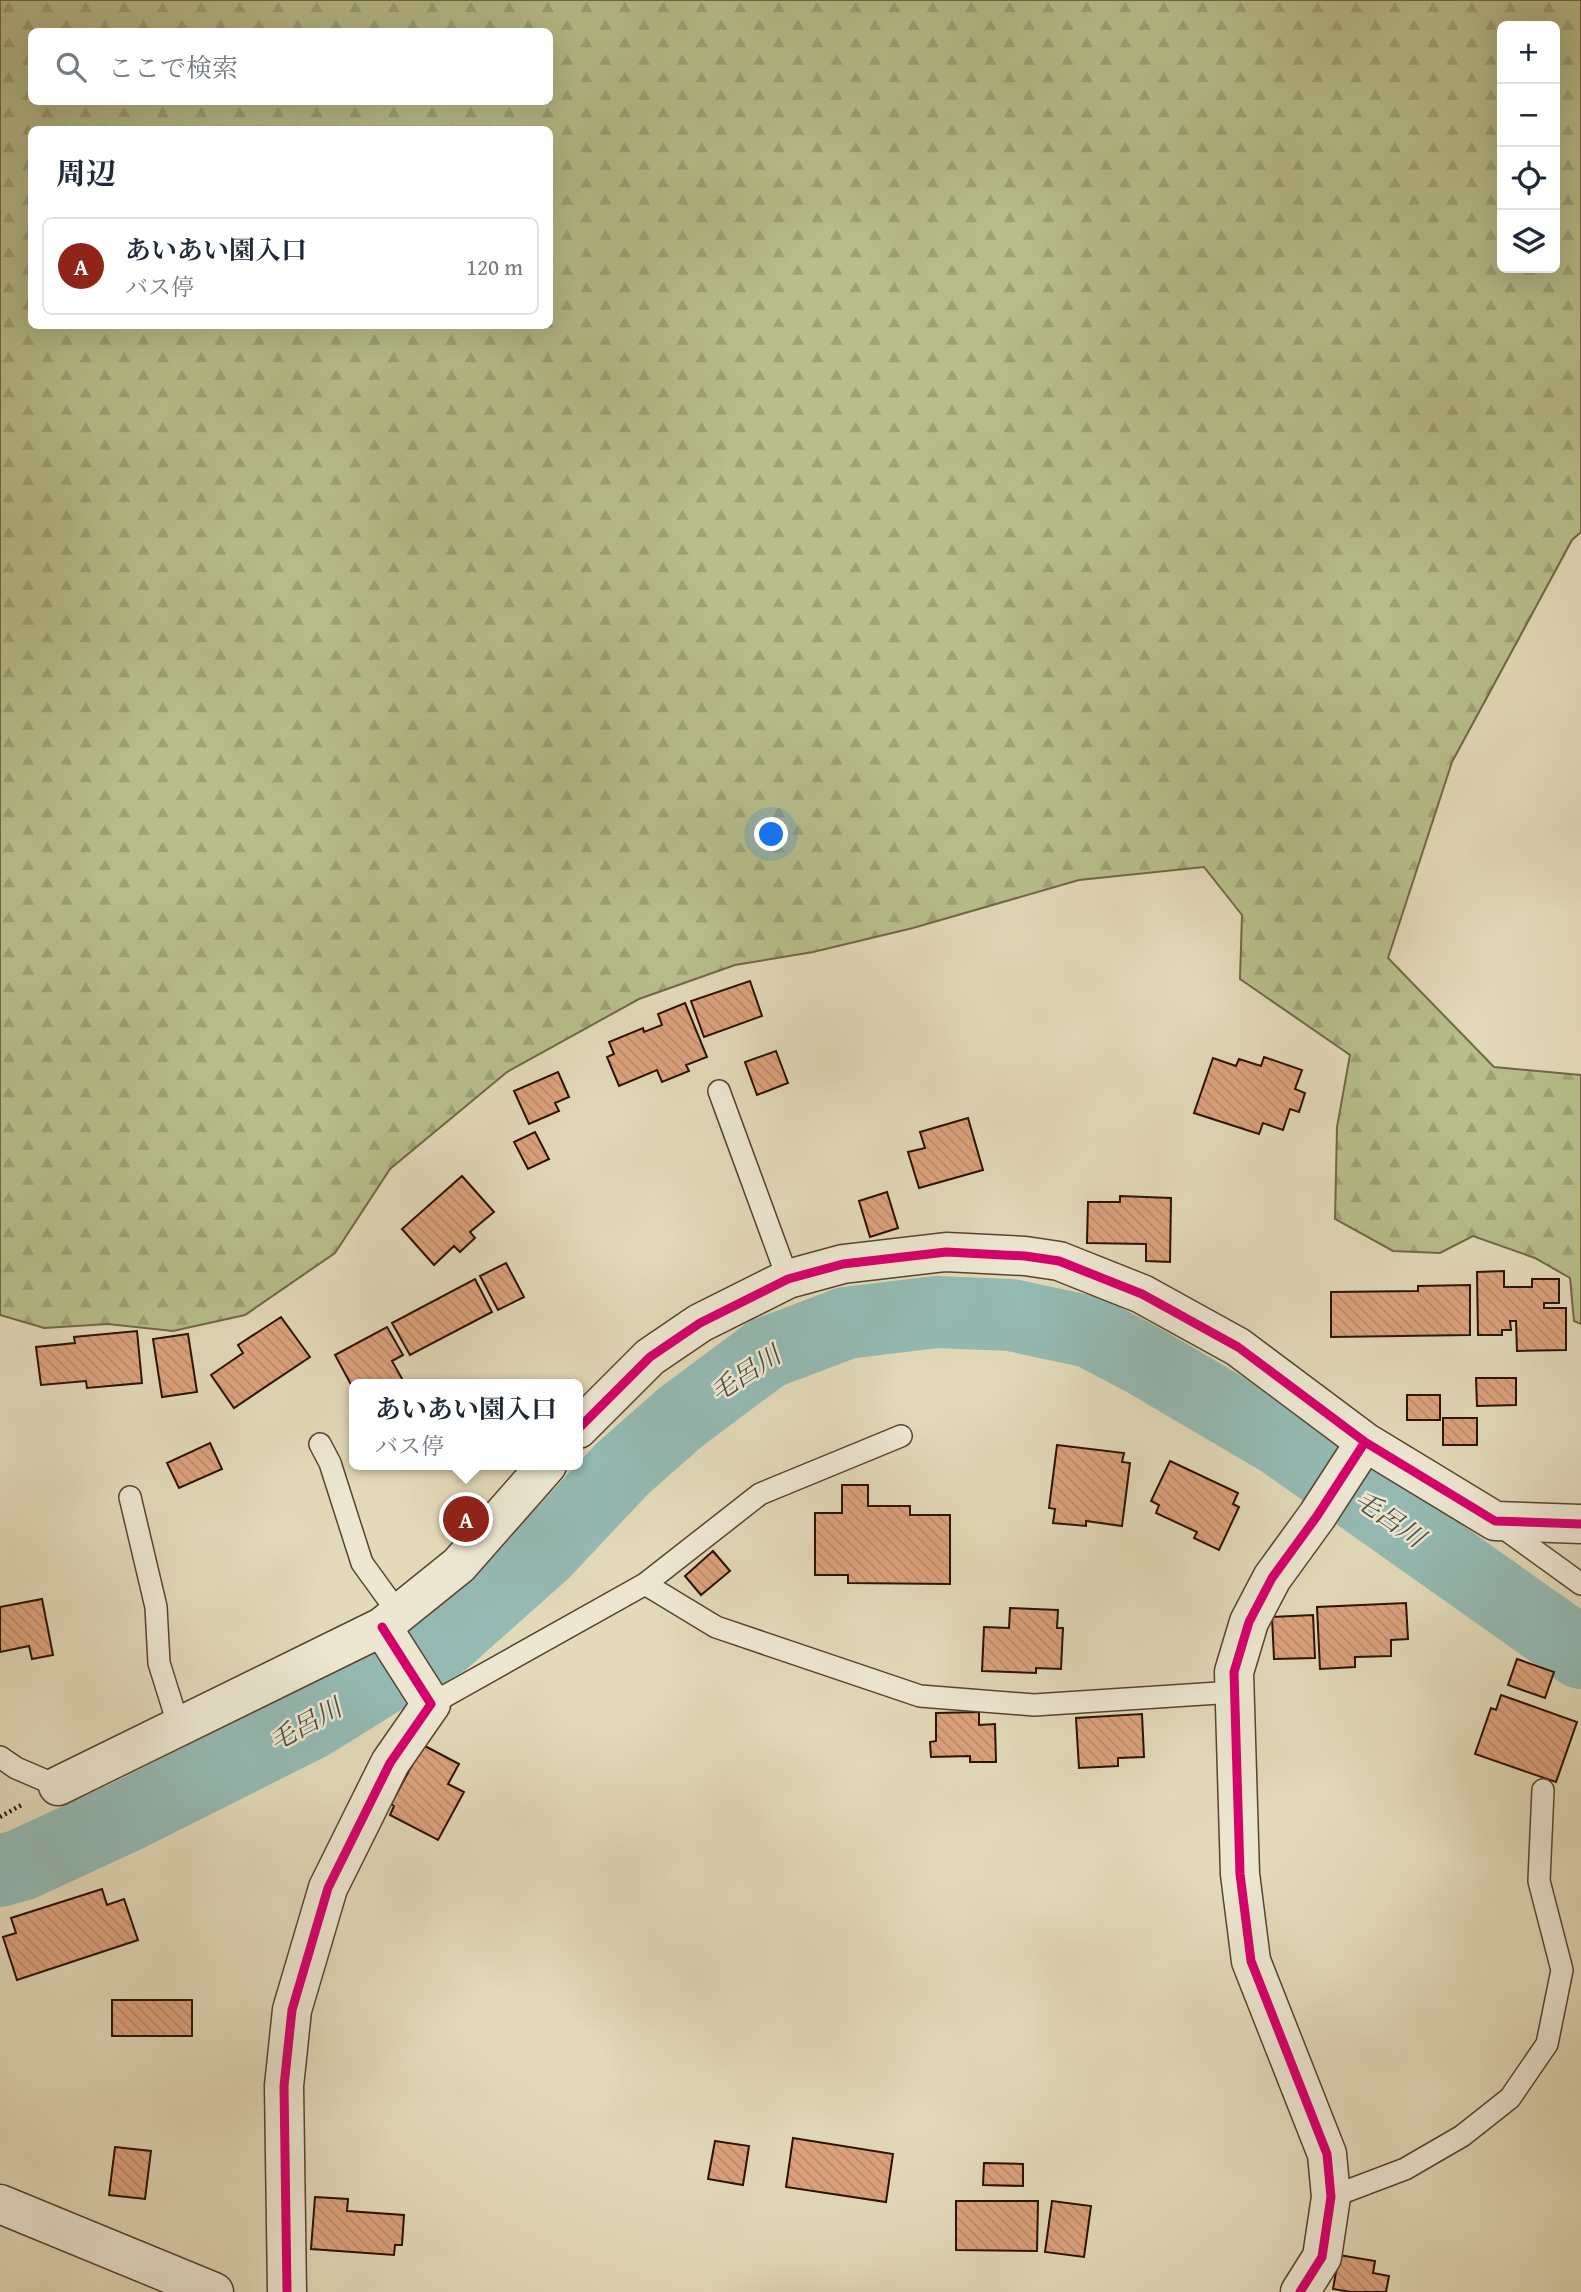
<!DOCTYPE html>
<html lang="ja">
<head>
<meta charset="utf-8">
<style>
	:root { --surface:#fff; --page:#f2f2f3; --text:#1f2937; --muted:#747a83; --line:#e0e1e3; --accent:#8f2418 }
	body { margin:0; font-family:"Gentium Book Plus","Noto Serif JP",serif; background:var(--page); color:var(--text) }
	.controls { position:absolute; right:21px; top:21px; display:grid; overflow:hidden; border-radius:10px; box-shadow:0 7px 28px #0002 }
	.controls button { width:63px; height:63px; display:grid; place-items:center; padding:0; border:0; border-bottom:2px solid var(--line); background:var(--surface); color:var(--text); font:35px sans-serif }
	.you { position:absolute; left:772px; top:835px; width:24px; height:24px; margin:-18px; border:5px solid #fff; border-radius:50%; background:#1a73e8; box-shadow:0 0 0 10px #1a73e833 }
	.badge { display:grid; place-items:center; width:46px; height:46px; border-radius:50%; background:var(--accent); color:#fff; font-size:23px; font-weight:700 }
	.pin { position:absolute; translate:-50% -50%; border:4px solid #fff; box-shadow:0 2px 7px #0006 }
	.popup { position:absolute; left:349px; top:1379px; width:234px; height:91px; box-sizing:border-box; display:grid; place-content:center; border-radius:10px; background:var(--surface); filter:drop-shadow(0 2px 5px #0005); font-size:23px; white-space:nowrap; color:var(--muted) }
	.popup b { font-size:26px; color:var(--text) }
	.popup::after { content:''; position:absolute; left:50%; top:100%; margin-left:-14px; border:14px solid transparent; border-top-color:var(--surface) }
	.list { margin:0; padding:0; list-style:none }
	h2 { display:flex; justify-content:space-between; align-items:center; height:91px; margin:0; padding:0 28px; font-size:30px }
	h2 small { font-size:23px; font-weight:400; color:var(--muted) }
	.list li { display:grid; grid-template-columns:46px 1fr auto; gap:21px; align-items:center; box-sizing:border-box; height:98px; margin:0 14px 14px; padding:0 14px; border:2px solid var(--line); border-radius:10px }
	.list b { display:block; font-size:26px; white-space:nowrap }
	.list p { margin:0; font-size:23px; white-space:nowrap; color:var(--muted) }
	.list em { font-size:23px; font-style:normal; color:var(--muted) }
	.icon { flex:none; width:38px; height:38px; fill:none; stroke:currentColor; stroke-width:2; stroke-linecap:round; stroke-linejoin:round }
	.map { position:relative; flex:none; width:1581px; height:2292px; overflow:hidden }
	.search { position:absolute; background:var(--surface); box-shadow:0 7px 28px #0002; left:28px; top:28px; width:525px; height:77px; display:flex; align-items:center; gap:18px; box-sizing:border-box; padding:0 24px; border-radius:10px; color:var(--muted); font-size:26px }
	.panel { position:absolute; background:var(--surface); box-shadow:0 7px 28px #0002; left:28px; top:126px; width:525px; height:203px; border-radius:10px }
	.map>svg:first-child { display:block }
	.forest { fill:url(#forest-firs); stroke:#726747; stroke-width:2; fill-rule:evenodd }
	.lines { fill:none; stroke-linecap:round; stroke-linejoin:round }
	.river { stroke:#95bab3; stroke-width:72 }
	.building { fill:url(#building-back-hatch); stroke:#2b1002; stroke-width:2 }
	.service-casing { stroke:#594230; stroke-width:24 }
	.minor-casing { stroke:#594230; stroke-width:41 }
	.tertiary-casing { stroke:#594230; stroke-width:41 }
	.path { stroke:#2b1002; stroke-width:4.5; stroke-dasharray:2 3.5; stroke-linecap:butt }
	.service { stroke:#ede7d2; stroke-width:21 }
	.minor { stroke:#ede7d2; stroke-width:38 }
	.tertiary { stroke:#ede7d2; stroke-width:38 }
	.cycleway-casing { stroke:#ede7d2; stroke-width:13 }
	.cycleway { stroke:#d6006c; stroke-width:9 }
	.labels { text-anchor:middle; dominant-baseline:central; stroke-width:5; stroke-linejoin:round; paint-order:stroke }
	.water-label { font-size:26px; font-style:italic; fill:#504c40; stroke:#ede7d2 }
</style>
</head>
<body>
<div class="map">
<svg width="1581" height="2292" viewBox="0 0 1581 2292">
	<defs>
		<pattern id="forest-firs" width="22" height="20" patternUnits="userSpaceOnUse" patternTransform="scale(1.75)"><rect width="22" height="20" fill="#b8be8c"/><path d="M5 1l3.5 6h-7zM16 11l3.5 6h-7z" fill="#9ea277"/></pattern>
		<pattern id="building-back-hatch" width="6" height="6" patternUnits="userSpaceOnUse" patternTransform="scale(1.75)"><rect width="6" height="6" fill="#dda37e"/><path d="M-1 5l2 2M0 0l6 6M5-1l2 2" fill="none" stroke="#be8b6b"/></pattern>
	</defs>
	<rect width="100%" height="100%" fill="#e3dab9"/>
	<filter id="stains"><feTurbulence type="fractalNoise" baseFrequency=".00286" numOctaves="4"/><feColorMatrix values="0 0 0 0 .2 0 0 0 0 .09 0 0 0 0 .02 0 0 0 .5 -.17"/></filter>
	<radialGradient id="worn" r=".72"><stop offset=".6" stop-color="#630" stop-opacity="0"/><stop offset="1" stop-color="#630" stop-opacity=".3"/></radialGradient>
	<!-- forest -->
	<path class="forest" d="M0,0H1581V532L1572,540L1452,762L1388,958L1494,1067L1581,1075V1324L1574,1321L1570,1278L1535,1258L1473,1236L1440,1253L1393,1251L1335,1219L1337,1127L1350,1055L1240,979L1242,915L1204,867L1079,880L913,928L813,952L735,965L639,999L507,1072L390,1169L335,1253L245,1315L173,1331L108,1324L44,1328L0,1315ZM1502,26H1555V268H1502ZM32,32H550V102H32ZM32,130H550V326H32Z"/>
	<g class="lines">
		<!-- river -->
		<path class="river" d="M0,1871L21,1865L127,1816L312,1723L444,1641L544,1552L623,1468L681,1417L767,1353L846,1323L936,1312L1011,1315L1090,1332L1145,1361L1281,1441L1581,1653"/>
	</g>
	<!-- building -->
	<path class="building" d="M750,981L762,1016L704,1037L691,1001Z
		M685,1003L707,1057L686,1065L689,1071L662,1082L657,1070L619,1086L607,1057L614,1054L609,1042L643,1028L644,1032L662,1025L658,1014Z
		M776,1051L788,1083L757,1095L745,1062Z
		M1264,1057L1302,1070L1295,1089L1305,1093L1299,1112L1290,1109L1283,1130L1263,1123L1259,1134L1194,1113L1213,1058L1236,1066L1239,1059L1261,1066Z
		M558,1072L569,1097L555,1103L559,1111L529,1124L514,1091Z
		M968,1118L983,1170L919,1188L908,1152L925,1148L920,1132Z
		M535,1132L549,1159L528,1169L514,1142Z
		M462,1176L494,1212L470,1232L475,1238L460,1252L454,1246L434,1265L402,1229Z
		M887,1192L898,1228L870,1237L859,1201Z
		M1120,1196L1171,1198L1170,1262L1146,1261V1244L1087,1243L1088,1202H1120Z
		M506,1263L524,1297L498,1310L480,1276Z
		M1504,1271V1287H1532V1279H1559V1303H1544V1308H1566V1350L1517,1351L1516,1321H1510L1511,1330H1502V1335H1478L1477,1272Z
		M475,1279L492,1312L410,1355L392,1323Z
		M1470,1285V1335L1331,1337V1292L1418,1291V1286Z
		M281,1317L310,1357L234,1408L211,1375L243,1353L238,1345Z
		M387,1327L403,1355L392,1361L405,1384H354V1390L335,1355Z
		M137,1331L142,1383L87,1388L86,1381L41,1385L36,1347L75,1343L74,1337Z
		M188,1334L197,1392L162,1397L153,1339Z
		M1476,1378H1516V1405L1477,1406Z
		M1407,1395H1440V1420H1407Z
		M1443,1418H1477V1445H1443Z
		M210,1443L222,1469L179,1488L167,1463Z
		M1057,1445L1124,1453L1122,1462L1130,1463L1122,1526L1086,1521V1526L1053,1523L1055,1509L1049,1508Z
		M1170,1461L1238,1493L1233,1504L1239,1507L1219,1550L1194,1538L1197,1532L1156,1513L1159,1505L1151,1501Z
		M842,1485H868V1506H910V1515H950V1584L848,1583V1575H815V1513H842Z
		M713,1551L730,1571L701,1595L685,1576Z
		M42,1599L53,1655L32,1659L29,1646L0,1652V1607Z
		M1406,1603L1408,1639L1391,1640V1656L1355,1657V1667L1320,1669L1317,1607Z
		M1010,1608L1058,1610L1057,1628H1063L1061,1669L1036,1668V1673L982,1671L984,1627L1009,1628Z
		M1313,1615L1315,1658L1274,1659L1272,1617Z
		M1517,1659L1554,1672L1545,1698L1508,1685Z
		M1501,1695L1577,1722L1556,1782L1475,1754L1491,1708L1496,1710Z
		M979,1712V1725L995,1724L996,1762H970V1756L931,1757L930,1742L936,1741V1713Z
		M1142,1714L1144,1757L1118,1758V1766L1079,1768L1076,1718Z
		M423,1745L459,1764L448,1784L464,1792L438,1840L390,1815L394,1806L391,1804Z
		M102,1889L107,1905L124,1899L138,1940L17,1980L3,1937L16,1933L11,1918Z
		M112,2000H192V2036H112Z
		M793,2138L893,2154L886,2202L786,2187Z
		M715,2141L749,2146L743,2185L708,2179Z
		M115,2147L151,2151L145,2199L109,2195Z
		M984,2163L1023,2164V2186L983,2185Z
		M315,2197L348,2199L347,2211L404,2215L402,2245H395L394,2255L311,2249Z
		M956,2201H1038L1037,2251L956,2250Z
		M1052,2201L1091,2206L1084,2257L1045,2252Z
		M1339,2255L1375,2261L1373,2273L1389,2276L1386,2292H1351L1333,2289Z"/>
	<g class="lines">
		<defs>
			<path id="service" d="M719,1091L788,1279
				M320,1444L330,1463L362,1563L399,1614
				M130,1497L156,1607L159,1663L179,1727
				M1498,1524L1581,1584
				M645,1584L716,1627L920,1696L1034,1705L1234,1692
				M431,1704L645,1584L760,1494L901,1436
				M0,1757L16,1768L58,1786
				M1331,2197L1405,2169L1462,2136L1510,2098L1547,2044L1562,1970L1539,1881L1543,1790"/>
			<path id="minor" d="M578,1429L650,1357L700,1323L788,1279L843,1264L946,1252L1025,1256L1059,1261L1142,1294L1238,1347L1365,1442L1495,1521L1581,1524
				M58,1786L382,1627L459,1565L547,1465
				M287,2292L284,2086L292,2010L328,1888L390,1763L431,1704L382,1627
				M1300,2292L1322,2257L1331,2197L1327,2154L1251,1961L1240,1874L1234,1672L1249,1622L1272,1578L1317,1516L1365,1442"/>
			<path id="tertiary" d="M0,2204L214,2292"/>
		</defs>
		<!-- service casing -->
		<use href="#service" class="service-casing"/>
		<!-- minor casing -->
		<use href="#minor" class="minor-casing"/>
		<!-- tertiary casing -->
		<use href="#tertiary" class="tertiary-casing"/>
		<!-- path -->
		<path class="path" d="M0,1817L23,1804"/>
		<!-- service -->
		<use href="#service" class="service"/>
		<!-- minor -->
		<use href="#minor" class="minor"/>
		<!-- tertiary -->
		<use href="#tertiary" class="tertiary"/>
		<defs>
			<path id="cycleway" d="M578,1429L650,1357L700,1323L788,1279L843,1264L946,1252L1025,1256L1059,1261L1142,1294L1238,1347L1365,1442L1495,1521L1581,1524
				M287,2292L284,2086L292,2010L328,1888L390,1763L431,1704L382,1627
				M1300,2292L1322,2257L1331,2197L1327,2154L1251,1961L1240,1874L1234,1672L1249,1622L1272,1578L1317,1516L1365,1442"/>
		</defs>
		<!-- cycleway casing -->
		<use href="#cycleway" class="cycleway-casing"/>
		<!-- cycleway -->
		<use href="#cycleway" class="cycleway"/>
	</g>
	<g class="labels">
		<!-- water labels -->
		<g class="water-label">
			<text transform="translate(745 1373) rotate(-33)">毛呂川</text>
			<text transform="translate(1390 1518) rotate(35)">毛呂川</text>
			<text transform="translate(305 1724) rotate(-29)">毛呂川</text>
		</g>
	</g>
	<rect width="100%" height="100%" filter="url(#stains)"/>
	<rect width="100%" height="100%" fill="url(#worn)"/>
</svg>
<div class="controls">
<button>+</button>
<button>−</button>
<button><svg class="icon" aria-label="locate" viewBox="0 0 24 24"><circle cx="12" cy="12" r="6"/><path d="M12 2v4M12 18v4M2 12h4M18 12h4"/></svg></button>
<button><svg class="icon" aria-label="layers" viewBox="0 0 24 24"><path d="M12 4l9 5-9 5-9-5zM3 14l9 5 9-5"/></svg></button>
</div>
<div class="you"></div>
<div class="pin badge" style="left:466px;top:1519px">A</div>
<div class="popup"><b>あいあい園入口</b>バス停</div>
<div class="search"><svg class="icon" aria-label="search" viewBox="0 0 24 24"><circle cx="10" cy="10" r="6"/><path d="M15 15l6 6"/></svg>ここで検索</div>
<section class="panel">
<h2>周辺<small></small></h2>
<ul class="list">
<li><span class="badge">A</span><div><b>あいあい園入口</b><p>バス停</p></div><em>120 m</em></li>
</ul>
</section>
</div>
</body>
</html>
